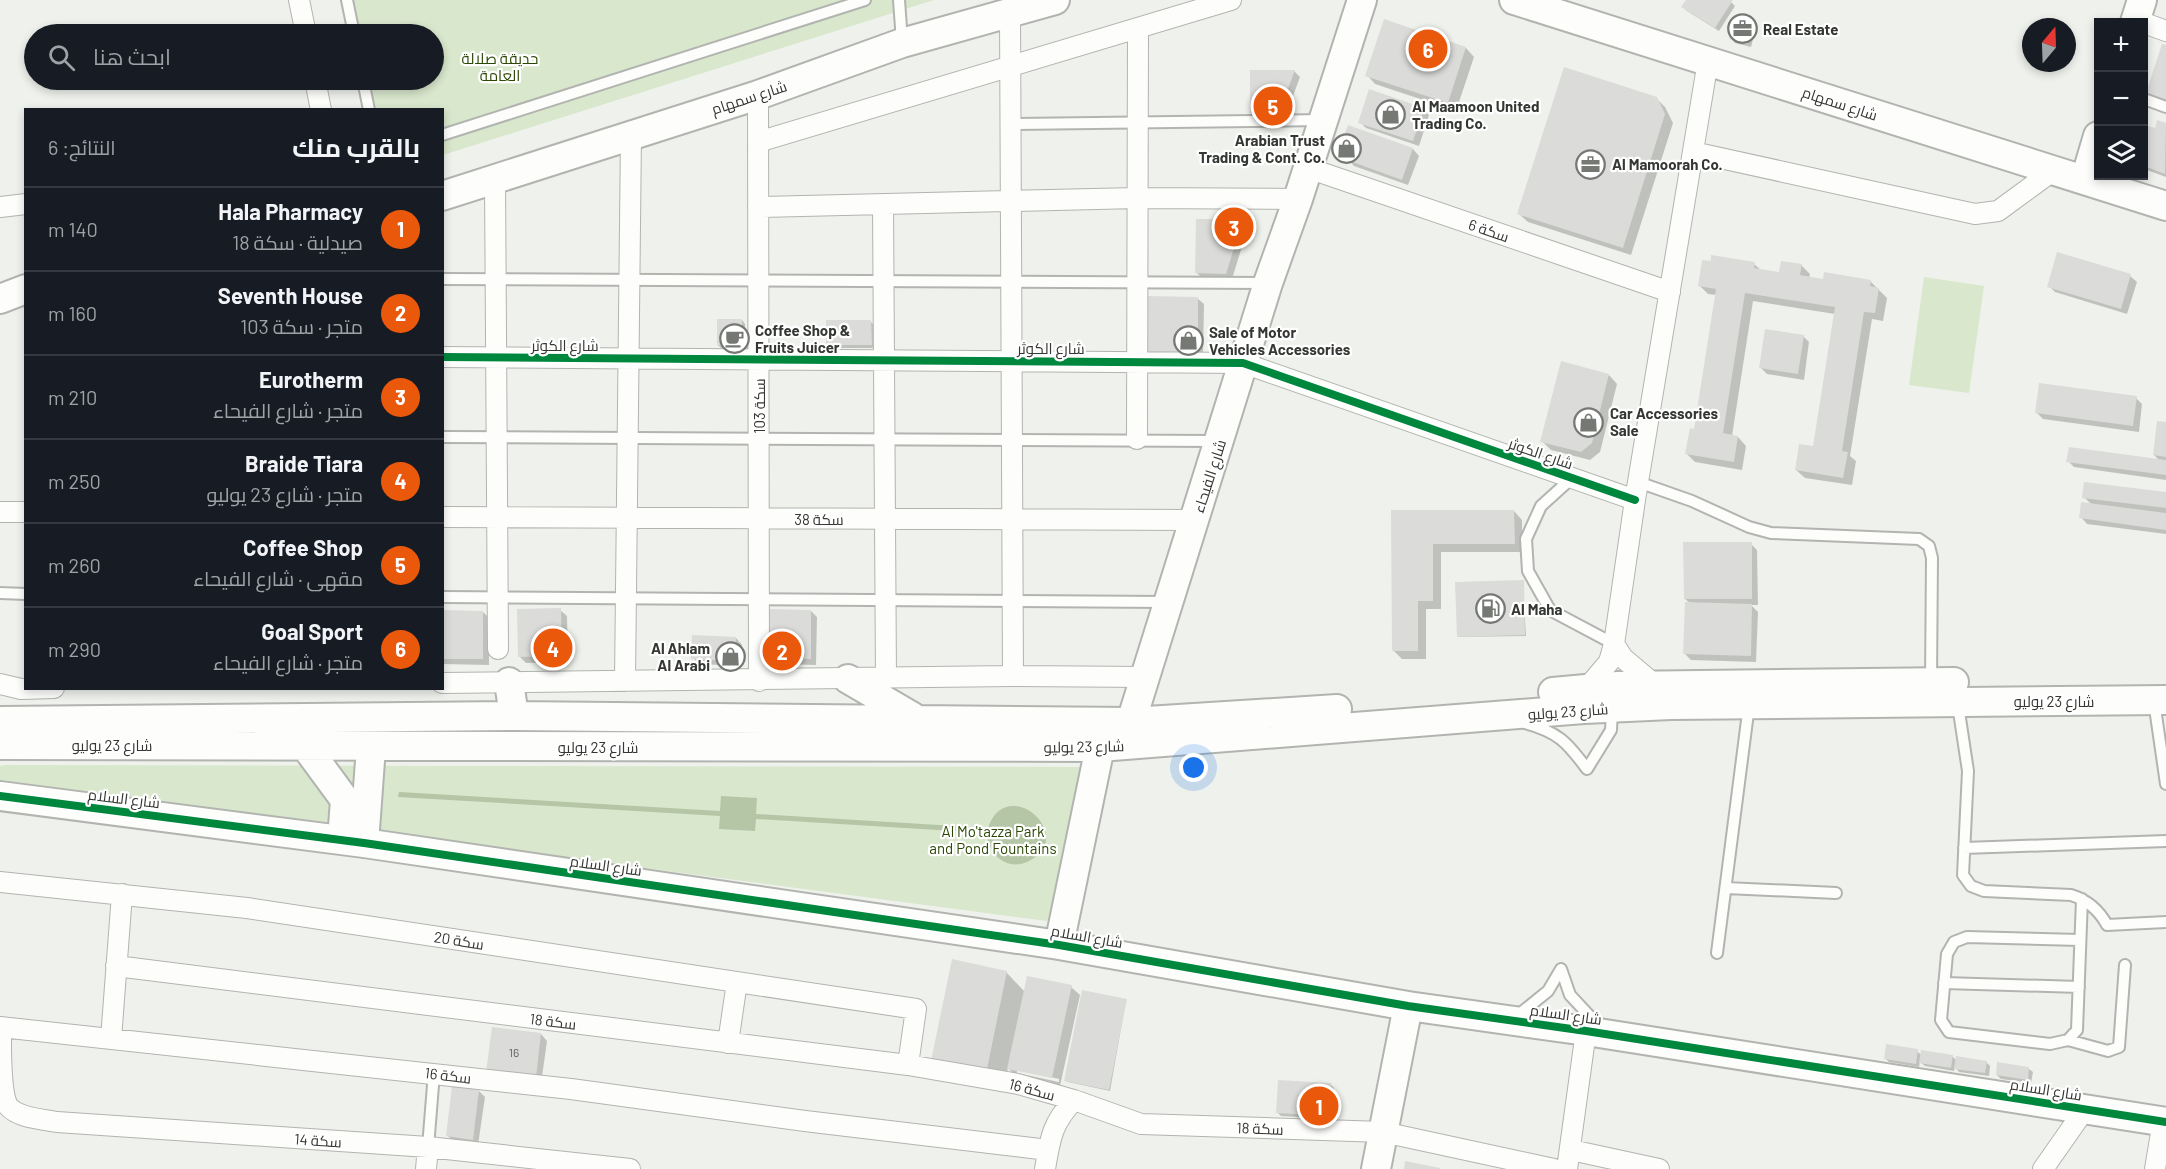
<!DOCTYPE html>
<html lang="ar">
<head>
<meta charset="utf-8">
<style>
	:root { --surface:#171b24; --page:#242831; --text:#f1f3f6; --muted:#9ea1a6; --line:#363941; --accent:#ea580c }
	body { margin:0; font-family:Barlow,Cairo,sans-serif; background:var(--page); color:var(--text); direction:rtl }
	.controls { position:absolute; right:18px; top:18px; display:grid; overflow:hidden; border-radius:0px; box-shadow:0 3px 9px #0003 }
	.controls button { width:54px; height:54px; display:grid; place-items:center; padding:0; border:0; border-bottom:2px solid var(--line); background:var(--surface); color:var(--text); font:30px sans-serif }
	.compass { position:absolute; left:2022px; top:18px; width:54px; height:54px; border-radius:50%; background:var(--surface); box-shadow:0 3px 9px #0003; rotate:19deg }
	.you { position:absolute; left:1194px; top:768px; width:21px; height:21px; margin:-15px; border:4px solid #fff; border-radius:50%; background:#1a73e8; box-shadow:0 0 0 9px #1a73e833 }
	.badge { display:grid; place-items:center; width:39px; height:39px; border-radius:50%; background:var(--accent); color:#fff; font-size:20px; font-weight:700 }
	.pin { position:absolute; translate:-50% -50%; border:3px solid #fff; box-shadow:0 2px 6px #0006 }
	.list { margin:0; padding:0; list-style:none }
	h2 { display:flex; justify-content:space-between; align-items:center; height:78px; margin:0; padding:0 24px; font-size:26px }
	h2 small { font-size:20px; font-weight:400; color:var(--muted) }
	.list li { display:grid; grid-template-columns:39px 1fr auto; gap:18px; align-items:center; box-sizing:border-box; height:84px; padding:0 24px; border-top:2px solid var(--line) }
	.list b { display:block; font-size:22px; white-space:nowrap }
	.list p { margin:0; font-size:20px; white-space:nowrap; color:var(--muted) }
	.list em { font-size:20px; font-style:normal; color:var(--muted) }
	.icon { flex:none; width:33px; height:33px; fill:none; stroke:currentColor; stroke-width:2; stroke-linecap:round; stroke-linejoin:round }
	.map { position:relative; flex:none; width:2166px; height:1169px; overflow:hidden; direction:ltr }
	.search { position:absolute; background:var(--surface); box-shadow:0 3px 9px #0003; left:24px; top:24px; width:420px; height:66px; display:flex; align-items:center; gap:15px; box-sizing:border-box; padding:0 21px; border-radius:33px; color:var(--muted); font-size:22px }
	.panel { position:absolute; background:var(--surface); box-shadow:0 3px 9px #0003; left:24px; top:108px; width:420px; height:582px; border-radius:0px; direction:rtl }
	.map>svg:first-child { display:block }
	.green { fill:#d9e7cd }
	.water { fill:#b4c6a6 }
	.shadow { fill:#0003; fill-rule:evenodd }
	.building { fill:#dbdbda }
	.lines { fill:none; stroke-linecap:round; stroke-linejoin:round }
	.lane-casing { stroke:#b2b4b0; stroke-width:14 }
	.street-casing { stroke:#b2b4b0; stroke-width:22 }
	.secondary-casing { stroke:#b2b4b0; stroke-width:32 }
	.lane { stroke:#fdfdfc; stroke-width:10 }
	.street { stroke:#fdfdfc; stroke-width:20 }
	.secondary { stroke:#fdfdfc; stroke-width:28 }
	.cycleway-casing { stroke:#fff; stroke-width:11 }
	.cycleway { stroke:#00873e; stroke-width:8 }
	.labels { text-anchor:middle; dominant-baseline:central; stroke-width:4.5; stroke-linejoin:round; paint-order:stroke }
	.number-label { font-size:12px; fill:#5e615d }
	.poi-label { font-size:15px; font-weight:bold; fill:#343732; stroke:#fff; text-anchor:start }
	.park-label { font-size:15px; fill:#2b4704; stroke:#fff }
	.street-label { font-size:15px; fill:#343732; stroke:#fff }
</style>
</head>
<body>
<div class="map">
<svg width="2166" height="1169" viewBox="0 0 2166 1169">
	<rect width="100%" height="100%" fill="#eff2ec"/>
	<!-- green -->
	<path class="green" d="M341,0H934L443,155L442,110L364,109L357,80H434V34H348Z
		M1924,277L1984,286L1969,393L1909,385Z
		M6,765L1092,767L1047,921L0,783V766Z"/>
	<!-- water -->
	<path class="water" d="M399,792L720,811L721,796L757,798L756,814L988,828C1006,772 1081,837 1027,862C1006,871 987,853 987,833L756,819L755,831L719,829L720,816L398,797Z"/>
	<!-- shadow -->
	<path class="shadow" d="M1687,0H1729L1735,6L1719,31L1687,11L1683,7Z
		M1753,20L1757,24L1751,47L1735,43L1731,39Z
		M2166,47V103L2154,99L2148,93Z
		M1466,48L1474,57L1456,111L1375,84L1367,75Z
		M1294,71L1300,77L1285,118H1258L1252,112Z
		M1656,98L1665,107L1673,123L1631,255L1528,222L1519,214Z
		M1423,109L1429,115L1419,146L1366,128L1360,122Z
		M2158,122L2166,125V177L2144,169V126L2155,130Z
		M1349,126L1413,149L1419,156L1408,185L1354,166L1348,159Z
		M1242,221L1248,227L1232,279H1203L1197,273Z
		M1754,264L1761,270L1780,274L1801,265L1810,274L1809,278L1824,281H1870L1887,298L1883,321L1872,319L1850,456L1856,461L1852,485L1805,478L1796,470L1814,448L1835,314L1753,301L1732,436L1738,437L1746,446L1742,470L1695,462L1687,454L1696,431L1717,295L1708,294L1699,285Z
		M2130,276L2137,282L2127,314L2055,292L2049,286Z
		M1197,298L1204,304L1203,358H1153L1147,352Z
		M742,320L745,324L746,349H722L718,345Z
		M871,322L875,326V348H831L827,344Z
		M1803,336L1809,342L1804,380L1767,374L1761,368Z
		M1609,375L1617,384L1600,452L1590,460L1551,450L1542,441Z
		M2136,398L2142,404L2139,432L2043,419L2037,413Z
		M2166,423V480L2074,467L2068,461H2160L2154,455Z
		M2166,494V534L2087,524L2081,517L2092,505L2084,497Z
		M1393,511H1514L1522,520V552H1441V609H1426V659H1402L1393,650Z
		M1751,544L1757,550L1758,605H1751L1758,612L1756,662L1691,660L1685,654L1690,603L1685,599Z
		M1523,582L1526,636L1458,637Z
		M560,610L567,616L568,662L526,663L520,657Z
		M811,611L817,617L816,665L776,664L770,658Z
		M442,612H483L489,618V665L442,664Z
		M736,638L742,645L741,666L699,664L693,658Z
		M1006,972L1025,992L1071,987L1080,995L1060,1086L1017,1077L1008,1068L1003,1091L950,1079ZM1017,1069L1059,1079V1082L1017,1073Z
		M1126,1000L1110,1091L1068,1082L1066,1081Z
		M541,1034L547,1041L541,1084L494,1078Z
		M1917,1051L1922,1056H1952L1957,1061L1986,1062L1990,1066L1989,1076L1959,1072L1955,1067L1954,1071L1925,1066L1920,1062L1919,1067L1889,1062L1885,1058Z
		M2029,1069L2033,1072L2031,1083L2001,1079L1997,1075Z
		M1330,1084L1334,1088L1332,1119L1281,1116L1277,1112Z
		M479,1091L485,1097L478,1145L454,1142L448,1136Z"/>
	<!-- building -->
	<path class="building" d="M1686,0H1733L1715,28L1681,7Z
		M1736,14L1754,19L1747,44L1729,39Z
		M1384,19L1466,47L1448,103L1365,76Z
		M2162,44L2166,45V100L2146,93Z
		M1564,67L1657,97L1665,114L1623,248L1517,214Z
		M1250,70H1295L1279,113H1250Z
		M1369,89L1424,108L1413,141L1358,123Z
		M2157,120L2166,123L2165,174L2144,166V125L2155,128Z
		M1348,125L1413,148L1402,180L1347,160L1339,150Z
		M1196,219H1243L1226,274L1195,273Z
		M2057,252L2131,274L2121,309L2047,287Z
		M1711,255L1755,262L1754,268L1779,272L1781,261L1802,264L1800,275L1823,279L1824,272L1871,280L1870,286L1879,288L1875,313L1864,312L1842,451L1848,452L1843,478L1795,470L1799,444L1813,446L1835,307L1745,293L1723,433L1738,436L1734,462L1685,454L1690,428L1694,429L1716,289L1698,286L1702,260L1711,261Z
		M1146,296L1198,297V353L1146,352Z
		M717,319H742V345H717Z
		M826,320H871L872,345H826Z
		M1765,329L1804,335L1798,374L1759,368Z
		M1561,361L1609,374L1592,443L1581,452L1540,442Z
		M2039,383L2137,396L2133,426L2035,413Z
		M2157,421L2166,422V457L2153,455Z
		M2069,447L2166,460V475L2066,462Z
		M2084,482L2166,492V508L2082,498Z
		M2081,502L2166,513V530L2079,518Z
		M1391,510H1514L1515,544H1433V601H1418V651H1392Z
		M1683,542H1752V599H1684Z
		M1524,580L1525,635L1457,637L1455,582Z
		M1685,602L1752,604L1751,656L1683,654Z
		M561,608L562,656L518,657L517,609Z
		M769,609L811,610V659L769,658Z
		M442,610L483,611V659H442Z
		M692,635L736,637L735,661L691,659Z
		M952,959L1007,971L986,1074L931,1061Z
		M1027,976L1072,985L1052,1078L1007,1069Z
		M1082,990L1127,999L1109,1090L1064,1081Z
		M492,1027L541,1033L536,1078L486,1072Z
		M1886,1044L1918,1049L1916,1064L1884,1059Z
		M1921,1050L1953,1055L1951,1068L1919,1063Z
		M1956,1056L1987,1061L1985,1073L1954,1069Z
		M1997,1062L2029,1067L2028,1080L1996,1075Z
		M1278,1080L1331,1083L1329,1116L1276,1113Z
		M452,1086L479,1090L473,1140L446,1136Z
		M1405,1161L1440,1168V1169H1404Z"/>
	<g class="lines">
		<defs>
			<path id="lane" d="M347,0L354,34
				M899,0L902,42
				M363,80L369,110
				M2144,99L2166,107
				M1010,124L1323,120
				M442,135L865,0
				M442,279L1268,283
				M442,437L1216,441
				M1572,478L1541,506L1526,539L1528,571L1550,610L1614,644
				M1638,482L1692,501L1749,527L1771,533L1919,539L1929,546L1932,558L1931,681
				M0,593L26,594
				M442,597L1166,602
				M2154,701L2166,784
				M1958,705L1968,771L1963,875L1971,886L1984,891L2071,895C2087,900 2099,910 2107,925L2166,922
				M1525,723C1558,732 1567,742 1587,769L1611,730L1612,709
				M1964,848L2166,841
				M1726,888L1836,893
				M2080,940L1967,937L1954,942L1947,954L1941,1020L1949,1032L2050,1044L2068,1040L2077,1030L2082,899
				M1717,953L1749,705
				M1561,969L1570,995L1598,1025
				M1944,983L2079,987
				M1517,1016L1548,991L1561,969
				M2068,1040L2108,1051L2119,1047L2125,965
				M428,1147L434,1073"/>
			<path id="street" d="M299,0L306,34
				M1010,14L1013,676
				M2144,23L2166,31
				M315,80L321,110
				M758,95L759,681
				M758,142L1231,0
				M1693,152L1975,214L1998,211L2054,170
				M1308,168L1670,292
				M495,179L498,649
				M883,204L886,679
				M0,207L26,204
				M758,207L1137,198L1298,199
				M442,357L1243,363L1635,500
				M1137,439L1138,29
				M0,512H26
				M442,517L1195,520
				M1614,644L1623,658L1655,685
				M625,681L631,134
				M442,683L1013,676L1145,677
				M0,684L21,689L54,688
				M1586,689L1609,662L1614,644L1635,500L1708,61
				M0,882L247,908L916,1009L908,1065
				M116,966L908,1065L1018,1084L1074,1100L1141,1124L1383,1132L1554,1169
				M0,1027L571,1089L805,1121L1048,1150
				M1,1027C1,1045 0,1092 8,1106C18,1118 42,1119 57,1122L428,1147L630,1169
				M111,1039L122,894
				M728,1043L737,982
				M1571,1150L1659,1169
				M426,1169L428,1147
				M1045,1169C1050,1139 1052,1123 1074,1100
				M1567,1169L1586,1031
				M2043,1169L2085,1109
				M2155,1169L2163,1121"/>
			<path id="secondary" d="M1514,0L2166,206
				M2135,22L2142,0
				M2085,180L2098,136
				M442,196L758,95L902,43L1055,0
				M0,299L26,289
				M848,679L913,717
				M509,682L514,716
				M1553,692L1618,686L1954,682
				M0,721L514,716L1131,722L1337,709
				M0,745L1100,747L1584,709L1671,705L2166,700
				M306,747L345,800L342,840
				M0,796L364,843L1059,945L1408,1006L1586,1031L2166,1122
				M364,843L371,747
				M1059,945L1100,747L1131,722L1268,283L1298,199L1362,0
				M1376,1169L1408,1006"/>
		</defs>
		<!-- lane casing -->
		<use href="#lane" class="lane-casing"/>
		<!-- street casing -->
		<use href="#street" class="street-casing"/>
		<!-- secondary casing -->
		<use href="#secondary" class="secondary-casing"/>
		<!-- lane -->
		<use href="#lane" class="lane"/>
		<!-- street -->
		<use href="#street" class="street"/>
		<!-- secondary -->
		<use href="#secondary" class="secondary"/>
		<defs>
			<path id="cycleway" d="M442,357L1243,363L1635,500
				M0,796L364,843L1059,945L1408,1006L1586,1031L2166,1122"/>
		</defs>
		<!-- cycleway casing -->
		<use href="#cycleway" class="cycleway-casing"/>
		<!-- cycleway -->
		<use href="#cycleway" class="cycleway"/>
	</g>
	<!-- icons -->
	<defs>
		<symbol id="office-ring" viewBox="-11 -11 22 22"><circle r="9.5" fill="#fff" stroke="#757873" stroke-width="1.5"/><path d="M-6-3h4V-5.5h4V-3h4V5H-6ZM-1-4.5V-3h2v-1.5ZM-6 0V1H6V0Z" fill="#757873"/></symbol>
		<symbol id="shop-ring" viewBox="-11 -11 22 22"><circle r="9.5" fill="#fff" stroke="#757873" stroke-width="1.5"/><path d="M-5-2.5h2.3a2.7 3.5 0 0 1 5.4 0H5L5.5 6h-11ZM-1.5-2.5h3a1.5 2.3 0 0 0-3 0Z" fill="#757873"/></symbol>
		<symbol id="cafe-ring" viewBox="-11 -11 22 22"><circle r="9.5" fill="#fff" stroke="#757873" stroke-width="1.5"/><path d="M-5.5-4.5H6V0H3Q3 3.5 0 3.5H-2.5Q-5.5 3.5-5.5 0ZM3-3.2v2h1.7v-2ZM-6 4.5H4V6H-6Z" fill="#757873"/></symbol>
		<symbol id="fuel-ring" viewBox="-11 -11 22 22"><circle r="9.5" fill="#fff" stroke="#757873" stroke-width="1.5"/><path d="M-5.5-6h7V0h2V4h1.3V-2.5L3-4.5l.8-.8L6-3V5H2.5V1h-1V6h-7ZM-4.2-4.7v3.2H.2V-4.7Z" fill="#757873"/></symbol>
	</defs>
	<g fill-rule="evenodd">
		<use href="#office-ring" x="1726" y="12" width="33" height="33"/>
		<use href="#shop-ring" x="1374" y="98" width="33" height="33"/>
		<use href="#shop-ring" x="1330" y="132" width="33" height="33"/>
		<use href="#office-ring" x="1574" y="148" width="33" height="33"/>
		<use href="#cafe-ring" x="718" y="322" width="33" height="33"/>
		<use href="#shop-ring" x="1172" y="324" width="33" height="33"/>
		<use href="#shop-ring" x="1572" y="406" width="33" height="33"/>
		<use href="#fuel-ring" x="1474" y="592" width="33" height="33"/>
		<use href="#shop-ring" x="714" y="640" width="33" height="33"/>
	</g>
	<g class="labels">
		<!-- number labels -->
		<g class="number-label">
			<text x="514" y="1052">16</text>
		</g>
		<!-- poi labels -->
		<g class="poi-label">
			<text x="1763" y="29">Real Estate</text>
			<text x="1412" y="106">Al Maamoon United<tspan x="1412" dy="17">Trading Co.</tspan></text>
			<text x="1325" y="140" text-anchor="end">Arabian Trust<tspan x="1325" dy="17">Trading &amp; Cont. Co.</tspan></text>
			<text x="1612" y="164">Al Mamoorah Co.</text>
			<text x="755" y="330">Coffee Shop &amp;<tspan x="755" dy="17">Fruits Juicer</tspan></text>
			<text x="1209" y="332">Sale of Motor<tspan x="1209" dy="17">Vehicles Accessories</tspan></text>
			<text x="1610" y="413">Car Accessories<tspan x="1610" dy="17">Sale</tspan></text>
			<text x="1511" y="609">Al Maha</text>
			<text x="710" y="648" text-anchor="end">Al Ahlam<tspan x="710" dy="17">Al Arabi</tspan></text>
		</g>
		<!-- park labels -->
		<g class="park-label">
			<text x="500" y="58">حديقة صلالة<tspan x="500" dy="17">العامة</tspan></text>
			<text x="993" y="831">Al Mo'tazza Park<tspan x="993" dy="17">and Pond Fountains</tspan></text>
		</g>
		<!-- street labels -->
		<g class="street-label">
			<text transform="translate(749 97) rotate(-18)">شارع سمهام</text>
			<text transform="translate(1840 103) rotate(18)">شارع سمهام</text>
			<text transform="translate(1489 230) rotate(19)">سكة 6</text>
			<text x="565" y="345">شارع الكوثر</text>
			<text x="1051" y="348">شارع الكوثر</text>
			<text transform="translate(759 406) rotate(-90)">سكة 103</text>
			<text transform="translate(1541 453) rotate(19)">شارع الكوثر</text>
			<text transform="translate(1209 476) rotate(-72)">شارع الفيحاء</text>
			<text x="819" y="519">سكة 38</text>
			<text x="2054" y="701">شارع 23 يوليو</text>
			<text transform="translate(1568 711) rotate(-4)">شارع 23 يوليو</text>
			<text x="112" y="745">شارع 23 يوليو</text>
			<text transform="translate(1084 746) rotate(-1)">شارع 23 يوليو</text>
			<text x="598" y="747">شارع 23 يوليو</text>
			<text transform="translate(124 798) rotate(7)">شارع السلام</text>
			<text transform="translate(606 865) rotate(8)">شارع السلام</text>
			<text transform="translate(1087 936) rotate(10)">شارع السلام</text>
			<text transform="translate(459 940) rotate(9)">سكة 20</text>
			<text transform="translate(1566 1014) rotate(8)">شارع السلام</text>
			<text transform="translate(553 1021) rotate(7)">سكة 18</text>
			<text transform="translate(448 1075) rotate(7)">سكة 16</text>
			<text transform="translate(1032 1089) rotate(15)">سكة 16</text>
			<text transform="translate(2046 1089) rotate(9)">شارع السلام</text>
			<text transform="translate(1260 1128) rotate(2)">سكة 18</text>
			<text transform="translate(318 1140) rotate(4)">سكة 14</text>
		</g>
	</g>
</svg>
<div class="controls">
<button>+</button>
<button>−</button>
<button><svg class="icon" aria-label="layers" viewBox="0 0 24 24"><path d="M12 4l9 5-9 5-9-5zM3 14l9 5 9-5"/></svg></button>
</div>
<svg class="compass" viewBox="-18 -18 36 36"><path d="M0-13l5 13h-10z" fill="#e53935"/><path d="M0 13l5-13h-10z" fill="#9ea1a6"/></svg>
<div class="you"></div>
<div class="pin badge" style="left:1319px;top:1106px">1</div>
<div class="pin badge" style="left:782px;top:651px">2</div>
<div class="pin badge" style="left:1234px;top:227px">3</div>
<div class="pin badge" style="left:553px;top:648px">4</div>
<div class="pin badge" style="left:1273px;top:106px">5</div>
<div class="pin badge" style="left:1428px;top:49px">6</div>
<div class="search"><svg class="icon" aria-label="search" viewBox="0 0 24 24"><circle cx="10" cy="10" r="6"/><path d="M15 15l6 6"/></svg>ابحث هنا</div>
<section class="panel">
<h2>بالقرب منك<small>النتائج: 6</small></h2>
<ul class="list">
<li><span class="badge">1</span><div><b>Hala Pharmacy</b><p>صيدلية · سكة 18</p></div><em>140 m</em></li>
<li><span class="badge">2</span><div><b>Seventh House</b><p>متجر · سكة 103</p></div><em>160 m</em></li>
<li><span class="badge">3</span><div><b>Eurotherm</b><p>متجر · شارع الفيحاء</p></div><em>210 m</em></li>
<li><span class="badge">4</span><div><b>Braide Tiara</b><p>متجر · شارع 23 يوليو</p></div><em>250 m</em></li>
<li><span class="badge">5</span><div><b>Coffee Shop</b><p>مقهى · شارع الفيحاء</p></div><em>260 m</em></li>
<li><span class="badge">6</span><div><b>Goal Sport</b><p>متجر · شارع الفيحاء</p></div><em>290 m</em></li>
</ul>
</section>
</div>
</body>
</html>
